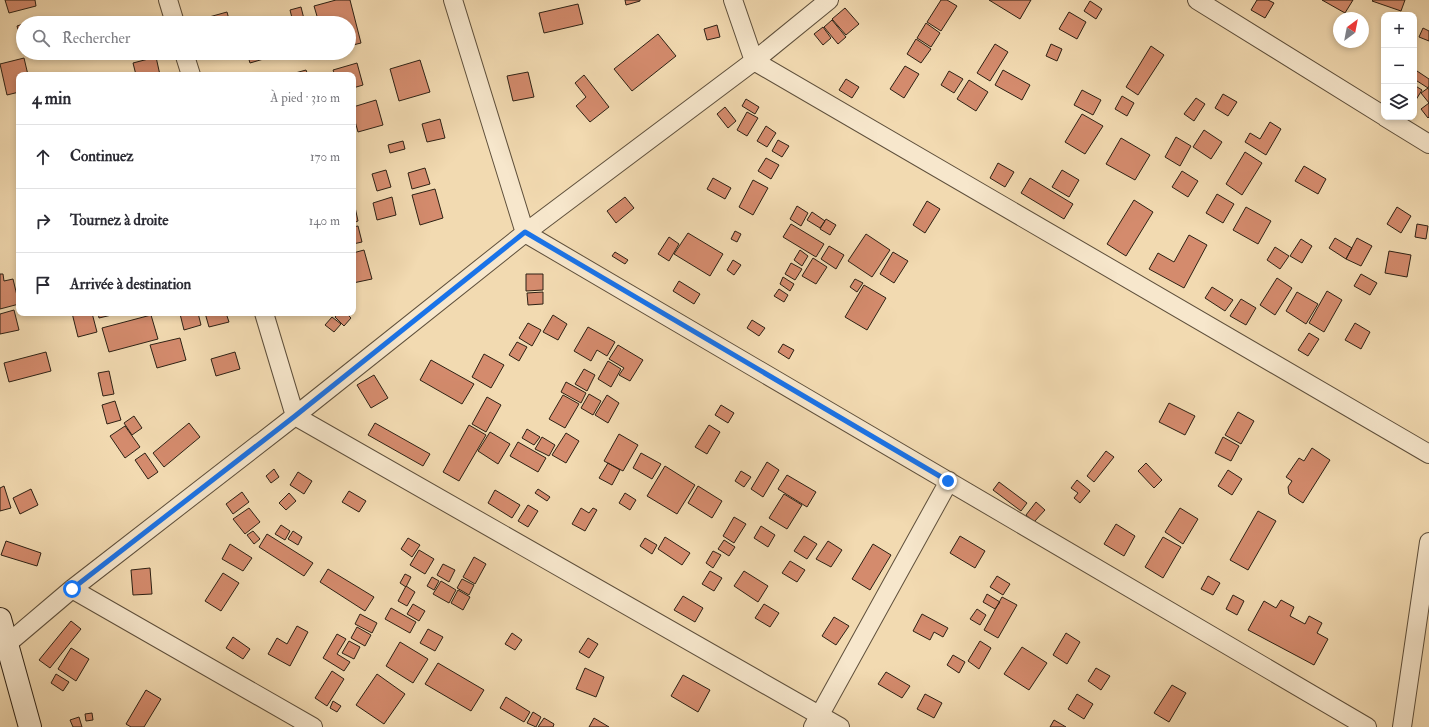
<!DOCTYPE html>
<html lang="fr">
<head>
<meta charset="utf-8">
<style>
	:root { --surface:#fff; --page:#f7f7f7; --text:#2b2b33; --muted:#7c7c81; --line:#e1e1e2 }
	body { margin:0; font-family:"IM FELL Double Pica",serif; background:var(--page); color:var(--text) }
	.controls { position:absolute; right:12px; top:12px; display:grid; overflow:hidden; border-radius:8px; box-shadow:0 2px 6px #0003 }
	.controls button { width:36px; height:36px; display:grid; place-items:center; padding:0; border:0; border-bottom:1px solid var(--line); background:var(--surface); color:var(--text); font:20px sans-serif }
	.compass { position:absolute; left:1333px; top:12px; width:36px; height:36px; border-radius:50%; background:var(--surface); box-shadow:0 2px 6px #0003; rotate:32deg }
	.stop { position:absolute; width:12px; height:12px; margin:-9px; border:3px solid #1a73e8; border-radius:50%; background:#fff }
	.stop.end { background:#1a73e8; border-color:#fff; box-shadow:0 1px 4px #0008 }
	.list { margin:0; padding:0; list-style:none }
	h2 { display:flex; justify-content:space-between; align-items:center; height:52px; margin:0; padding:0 16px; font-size:17px }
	h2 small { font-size:13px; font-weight:400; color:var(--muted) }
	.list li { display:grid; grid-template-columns:26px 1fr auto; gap:12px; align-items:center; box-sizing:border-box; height:64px; padding:0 16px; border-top:1px solid var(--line) }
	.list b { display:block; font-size:15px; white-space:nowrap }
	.list em { font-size:13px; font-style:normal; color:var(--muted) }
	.icon { flex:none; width:22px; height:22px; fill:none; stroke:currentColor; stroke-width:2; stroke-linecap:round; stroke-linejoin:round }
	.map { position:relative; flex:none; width:1429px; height:727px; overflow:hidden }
	.search { position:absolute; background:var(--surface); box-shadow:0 2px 6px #0003; left:16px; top:16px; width:340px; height:44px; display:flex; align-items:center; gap:10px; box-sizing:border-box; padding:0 14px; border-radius:22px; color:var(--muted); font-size:15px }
	.panel { position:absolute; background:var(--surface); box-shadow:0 2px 6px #0003; left:16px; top:72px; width:340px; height:244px; border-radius:8px }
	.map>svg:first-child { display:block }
	.building { fill:#d48b6d; stroke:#2d2114 }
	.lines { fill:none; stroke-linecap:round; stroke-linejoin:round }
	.street-casing { stroke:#5e4f3b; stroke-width:20 }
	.secondary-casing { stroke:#2d2114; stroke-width:24 }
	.street { stroke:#f7e7cc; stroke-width:18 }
	.secondary { stroke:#f7e7cc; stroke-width:22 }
	.route { stroke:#1a73e8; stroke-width:5 }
</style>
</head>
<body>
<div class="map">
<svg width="1429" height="727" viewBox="0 0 1429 727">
	<rect width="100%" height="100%" fill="#f2dab1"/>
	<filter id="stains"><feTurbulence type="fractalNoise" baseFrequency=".005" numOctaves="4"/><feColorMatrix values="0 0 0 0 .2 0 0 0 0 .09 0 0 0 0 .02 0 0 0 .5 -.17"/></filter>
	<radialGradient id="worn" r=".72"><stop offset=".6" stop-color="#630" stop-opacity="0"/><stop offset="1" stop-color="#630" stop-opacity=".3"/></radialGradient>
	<!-- building -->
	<path class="building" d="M5,0H35L36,6L9,13Z
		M336,0H350L361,43L349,46V23H319L314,6Z
		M625,0H640V1L626,5Z
		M941,0H947L957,6L941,31L927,22Z
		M989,0H1031L1020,19Z
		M1257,0H1268L1274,3L1265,18L1251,10Z
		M1322,0H1353L1345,13Z
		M1373,0H1405L1401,11L1372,1Z
		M1090,1L1102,9L1096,19L1084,11Z
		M578,4L583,24L544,33L539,13Z
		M301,7L304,19L293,22L290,10Z
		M845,8L859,24L846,35L832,19Z
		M227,12L230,23H192L191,22Z
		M1069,12L1086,22L1077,39L1059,29Z
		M832,20L846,37L838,44L824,27Z
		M926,23L940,33L931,47L917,38Z
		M23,24V44H22L17,26Z
		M717,25L720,37L707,40L704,29Z
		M823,27L831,38L823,45L814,34Z
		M1423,28L1429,31V41L1419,37Z
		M658,34L676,56L632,91L614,69Z
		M916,39L931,49L921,63L907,54Z
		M995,44L1008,52L990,81L977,73Z
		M1051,44L1062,49L1057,61L1046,56Z
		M1151,46L1164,55L1138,95L1126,87Z
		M247,53H266L267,58L250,63Z
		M156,57L160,75H136L133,63Z
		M24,58L28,75H19V92L7,95L0,64Z
		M420,60L430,92L399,101L390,69Z
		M357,63L363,85L353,88V75H335L333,70Z
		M905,66L919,74L904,98L890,89Z
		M1414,69L1429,79V86L1428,88L1414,79Z
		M306,70L308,75H288Z
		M1003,70L1030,85L1022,100L995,85Z
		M949,71L963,79L954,93L941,85Z
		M528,72L534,97L513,101L507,76Z
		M584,75L609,107L590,122L576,106L586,97L575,83Z
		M846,79L859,87L852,98L839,90Z
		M969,80L988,92L976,111L957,99Z
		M1414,85L1422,90L1414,103Z
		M1428,88L1429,90V117L1428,118L1421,109L1429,103L1421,93Z
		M1082,90L1101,100L1093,115L1074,105Z
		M1223,94L1237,102L1228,116L1215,108Z
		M1122,96L1134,103L1127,116L1115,109Z
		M1196,98L1205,104L1194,121L1184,114Z
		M746,99L759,107L755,114L742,106Z
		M376,100L383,125L358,132L353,114V107Z
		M725,107L736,121L728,128L717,114Z
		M747,112L758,118L747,136L737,130Z
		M1082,114L1103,126L1085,154L1065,142Z
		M440,119L445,138L427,142L422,124Z
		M1270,122L1281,129L1266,155L1245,142L1250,133L1260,139Z
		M766,126L776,133L767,147L757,141Z
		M1204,130L1222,142L1211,159L1193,147Z
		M1176,137L1191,146L1180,166L1165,157Z
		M1121,138L1150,155L1135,180L1106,164Z
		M778,140L789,146L782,157L772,151Z
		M403,141L405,149L390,153L388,145Z
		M1245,152L1262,163L1242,195L1226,184Z
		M766,158L779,165L771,179L758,171Z
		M998,163L1014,172L1005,187L990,178Z
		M1304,166L1326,179L1318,194L1295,181Z
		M425,168L430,184L412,189L408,173Z
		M386,170L391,187L377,191L372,174Z
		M1062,170L1079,180L1069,197L1052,187Z
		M1182,171L1198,181L1188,197L1172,187Z
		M713,178L731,188L725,199L707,189Z
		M1030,178L1073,204L1064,219L1021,193Z
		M753,180L768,188L753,215L739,207Z
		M435,189L443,218L420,225L412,195Z
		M1217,194L1234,204L1223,223L1206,213Z
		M392,197L396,215L377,220L373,203Z
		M625,197L634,208L616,223L607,211Z
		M1134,200L1153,212L1126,256L1107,244Z
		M927,201L940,209L925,233L913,225Z
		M797,206L808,213L801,226L790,219Z
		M353,207H355L358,221L353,223Z
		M1246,207L1271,221L1258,244L1233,230Z
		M1397,207L1411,216L1401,233L1387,224Z
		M812,212L825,221L820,228L807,220Z
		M826,219L836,225L830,235L820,229Z
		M791,224L824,244L816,257L783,237Z
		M1417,224L1428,226L1426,239L1415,237Z
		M358,226L362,242L353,244V227Z
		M735,231L741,234L737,242L731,239Z
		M688,233L723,254L710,276L674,254Z
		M866,234L890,250L872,277L848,261Z
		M1189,235L1207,245L1184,288L1149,269L1158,253L1174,262Z
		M669,237L679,244L669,261L658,254Z
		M1335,238L1352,248L1346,259L1329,248Z
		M1357,238L1372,246L1361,266L1346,259Z
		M1301,239L1312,246L1302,263L1290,256Z
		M829,246L844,255L836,269L821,259Z
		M1275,247L1289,256L1280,269L1267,260Z
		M364,250L372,279L353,283V253Z
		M800,250L808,256L802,266L794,260Z
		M1389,251L1411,255L1407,277L1385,273Z
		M615,252L628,260L625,264L612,256Z
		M893,252L908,261L894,283L880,274Z
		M813,258L827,267L816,284L802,276Z
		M733,260L741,265L734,275L727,270Z
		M791,263L802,269L795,280L785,274Z
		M0,274H3L4,281L13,279L19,304L0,309Z
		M526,274H543V290L526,291Z
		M1361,274L1377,283L1370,295L1354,286Z
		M783,277L794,284L790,291L780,284Z
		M1277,278L1292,288L1275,315L1260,305Z
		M855,279L863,283L857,292L850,287Z
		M679,281L700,294L694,304L673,291Z
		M864,285L886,298L867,330L845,317Z
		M1212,287L1233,300L1225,311L1205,298Z
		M779,289L788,295L784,302L774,296Z
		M1327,291L1342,300L1324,332L1309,323Z
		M543,292V304L528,305L527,293Z
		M1297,292L1318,304L1306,324L1286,311Z
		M1241,299L1256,308L1246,325L1230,316Z
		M14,310L19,330L0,334V314Z
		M72,313H92L97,332L78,337Z
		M98,313H120L99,318Z
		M182,313H198L201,325L184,330L180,314Z
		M205,313H226L229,322L209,327Z
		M339,313H346L351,318L344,326L335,317Z
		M151,315L158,339L109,352L102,328Z
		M553,315L567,324L558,340L543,332Z
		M332,317L341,324L334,332L325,325Z
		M752,320L765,328L759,336L747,328Z
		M528,323L541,330L532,346L519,338Z
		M1355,323L1370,332L1361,349L1345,340Z
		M588,327L615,342L607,356L597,350L591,361L574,351Z
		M1309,333L1319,339L1308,356L1298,350Z
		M180,338L186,360L157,368L150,345Z
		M517,342L527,347L519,361L509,355Z
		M783,344L794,350L789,359L778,352Z
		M618,345L643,360L630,381L619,375L624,368L609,359Z
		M46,352L51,371L9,382L4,363Z
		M235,352L240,369L216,376L211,359Z
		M484,354L504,365L491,388L472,377Z
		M431,360L474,384L462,404L420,380Z
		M608,361L621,369L611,387L598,379Z
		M584,369L595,375L587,391L575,384Z
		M109,371L114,394L103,396L98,373Z
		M374,375L388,398L371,408L357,385Z
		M566,382L586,393L581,403L561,392Z
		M589,394L601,401L593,415L581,408Z
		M563,395L579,404L565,428L549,419Z
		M607,395L619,403L608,423L595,415Z
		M487,397L501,405L486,432L472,424Z
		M115,401L121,420L107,424L102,405Z
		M1169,403L1195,416L1185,435L1159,422Z
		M721,405L734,413L728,423L715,415Z
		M1238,412L1254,421L1241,444L1225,435Z
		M134,416L142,428L132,435L124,423Z
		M189,423L200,437L164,467L153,453Z
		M375,423L430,454L423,466L368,435Z
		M469,425L486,435L459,481L443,472Z
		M709,425L720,432L707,454L695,447Z
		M125,426L140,447L125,458L110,436Z
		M527,429L540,437L534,445L522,438Z
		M490,432L510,444L498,464L478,451Z
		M566,433L579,441L566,463L552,455Z
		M619,434L638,445L623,471L604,461Z
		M542,437L555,445L549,456L535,449Z
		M1223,437L1239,446L1231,461L1215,453Z
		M518,442L546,458L538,472L510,456Z
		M1312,448L1330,460L1303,503L1289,494L1288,487L1292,481L1286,477L1299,458L1304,461Z
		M1106,451L1114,457L1094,482L1087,476Z
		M145,453L158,472L148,479L135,460Z
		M641,453L661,464L652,479L633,468Z
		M767,462L779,470L763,497L751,489Z
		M608,463L620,470L612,485L599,478Z
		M1146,463L1162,480L1154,488L1138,471Z
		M665,466L695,485L677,514L647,496Z
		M274,469L279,477L271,483L266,476Z
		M1228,470L1242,479L1232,495L1218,486Z
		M741,471L751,477L744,487L735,481Z
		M298,472L312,481L304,494L290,485Z
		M787,475L816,492L807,507L778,489Z
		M1077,480L1090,491L1080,503L1074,498L1078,493L1071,488Z
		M999,482L1027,503L1021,511L993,490Z
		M4,486L11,508L0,511V488Z
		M698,486L722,501L712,518L688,503Z
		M31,489L38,505L20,514L13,498Z
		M538,489L550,497L547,501L535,493Z
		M495,490L520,505L512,518L488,503Z
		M349,491L366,501L359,512L342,502Z
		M242,492L249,502L233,514L226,504Z
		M289,493L296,501L286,510L279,503Z
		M625,493L636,500L630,510L619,503Z
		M784,494L802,505L787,529L769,518Z
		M1036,502L1045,510L1034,522L1026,515Z
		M528,505L538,511L528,527L518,521Z
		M249,508L260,522L245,534L233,519Z
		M581,508L589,513L593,508L597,510L585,531L572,524Z
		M1180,508L1198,519L1183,544L1165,532Z
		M1258,511L1276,521L1248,570L1230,560Z
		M734,517L746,524L734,543L723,536Z
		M1116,524L1135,536L1124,556L1104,544Z
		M281,525L290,531L285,540L275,534Z
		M761,526L775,535L768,547L754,538Z
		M253,531L260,539L254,544L247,535Z
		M293,531L302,537L298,545L288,539Z
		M267,534L313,563L304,576L259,547Z
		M804,536L817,544L807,559L794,551Z
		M960,536L985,551L975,568L950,553Z
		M665,537L690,553L682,565L658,549Z
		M1163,537L1181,547L1163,578L1145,567Z
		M408,538L420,545L412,557L401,549Z
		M645,538L657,545L652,554L640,546Z
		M724,540L735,547L729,556L718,549Z
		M6,541L41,553L37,566L1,555Z
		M828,541L842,550L831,567L816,559Z
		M230,544L252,558L243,571L222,559Z
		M873,544L891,555L870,590L852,579Z
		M419,550L434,559L425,574L410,565Z
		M713,551L721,555L713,568L706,563Z
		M474,557L486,564L475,584L463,577Z
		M790,561L805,570L797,582L782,573Z
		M443,564L455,570L449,582L437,575Z
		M150,568L152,594L133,595L131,570Z
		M328,569L374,597L365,611L320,582Z
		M710,571L722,578L714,591L702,584Z
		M744,571L768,586L758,602L734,586Z
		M223,573L239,583L221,611L205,601Z
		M405,574L411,577L406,587L400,583Z
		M997,576L1010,584L1003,595L990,587Z
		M1208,576L1220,583L1213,595L1201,589Z
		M432,577L439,581L434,590L427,586Z
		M462,579L474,585L469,595L457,588Z
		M441,581L456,590L449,603L433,594Z
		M406,586L415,592L407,606L398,601Z
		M458,590L470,597L463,610L451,603Z
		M987,594L1000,602L995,609L983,602Z
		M1233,595L1244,601L1237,615L1226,609Z
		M683,596L703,608L695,622L674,610Z
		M1002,597L1017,605L998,638L984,630Z
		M1281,600L1294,607L1290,616L1305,624L1309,616L1322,623L1317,633L1328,639L1314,665L1248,630L1264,601L1276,608Z
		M413,604L425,611L419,621L407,614Z
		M764,604L779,613L770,627L755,618Z
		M391,608L416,622L410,633L385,619Z
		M977,609L986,615L980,625L970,619Z
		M360,614L377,623L372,633L355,624Z
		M922,614L948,628L943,637L934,632L930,640L913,631Z
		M834,617L849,626L836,645L822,636Z
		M71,621L81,629L50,668L39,660Z
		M297,626L308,632L290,666L268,654L277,638L287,644Z
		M357,627L371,635L365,646L351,638Z
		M428,629L443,637L435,651L420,643Z
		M512,633L522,640L515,650L505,644Z
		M1066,633L1080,642L1067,664L1053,655Z
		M337,634L346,639L337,654L350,662L344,671L323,658Z
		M233,637L250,649L243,659L226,648Z
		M588,638L598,644L589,658L579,652Z
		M349,641L360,647L354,659L342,653Z
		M980,641L991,648L979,669L968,661Z
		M400,642L428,659L413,683L386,666Z
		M1022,647L1047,663L1029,690L1004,674Z
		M71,648L89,659L76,681L58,669Z
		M953,655L965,662L959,673L947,665Z
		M438,663L484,690L471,711L425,684Z
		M585,668L604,677L596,697L576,689Z
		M1096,668L1110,676L1101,690L1088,681Z
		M332,671L344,679L327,706L315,698Z
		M886,672L910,686L902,698L878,684Z
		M56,674L69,682L63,691L51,683Z
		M377,674L405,694L384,724L356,705Z
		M683,675L710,690L698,712L671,696Z
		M1172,685L1186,693L1169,722L1154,713Z
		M146,690L161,699L144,727H131L126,724Z
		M925,694L942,703L934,718L917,709Z
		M1077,694L1093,704L1084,719L1068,709Z
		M506,697L530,712L524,722L500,708Z
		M333,701L341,706L337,712L330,708Z
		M533,712L541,717L536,727L527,723Z
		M92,713L93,720L86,721L85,714Z
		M79,717L82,727H73L70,720Z
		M544,718L554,724L553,727H538Z
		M594,718L609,727H589Z
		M1054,720L1066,727H1050Z"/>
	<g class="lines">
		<defs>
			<path id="street" d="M168,0L175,23
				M453,0L525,233L1367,727
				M733,0L754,61L1429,454
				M1197,0L1384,116
				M184,53L191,75
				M1385,117L1429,144
				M264,313L295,416L840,727
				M72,589L313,727
				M0,650L72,589L295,416L525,233L754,61L829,0
				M813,727L949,481
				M1402,727L1429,542"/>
			<path id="secondary" d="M0,619L30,727"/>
		</defs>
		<!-- street casing -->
		<use href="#street" class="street-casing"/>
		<!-- secondary casing -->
		<use href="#secondary" class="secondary-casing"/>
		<!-- street -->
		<use href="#street" class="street"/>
		<!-- secondary -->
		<use href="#secondary" class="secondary"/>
	</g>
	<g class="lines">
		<!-- route -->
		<path class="route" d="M72,589L295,416L525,232L948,481"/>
	</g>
	<rect width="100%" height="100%" filter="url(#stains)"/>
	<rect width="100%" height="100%" fill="url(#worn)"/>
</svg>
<div class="controls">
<button>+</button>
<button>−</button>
<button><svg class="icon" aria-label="layers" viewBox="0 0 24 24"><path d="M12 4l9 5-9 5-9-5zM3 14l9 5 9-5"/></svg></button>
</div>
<svg class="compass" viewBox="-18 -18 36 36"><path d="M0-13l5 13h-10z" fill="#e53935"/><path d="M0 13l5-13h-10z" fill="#7c7c81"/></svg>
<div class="stop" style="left:72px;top:589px"></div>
<div class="stop end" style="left:948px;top:481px"></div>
<div class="search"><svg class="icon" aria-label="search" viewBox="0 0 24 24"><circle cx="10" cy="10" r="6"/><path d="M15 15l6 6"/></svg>Rechercher</div>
<section class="panel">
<h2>4 min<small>À pied · 310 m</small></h2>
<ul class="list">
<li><svg class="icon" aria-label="ahead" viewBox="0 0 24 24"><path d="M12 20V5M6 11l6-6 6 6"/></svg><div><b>Continuez</b></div><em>170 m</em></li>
<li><svg class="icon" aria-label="right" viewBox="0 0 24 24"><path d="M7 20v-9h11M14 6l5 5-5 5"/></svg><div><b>Tournez à droite</b></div><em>140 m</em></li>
<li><svg class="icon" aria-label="arrive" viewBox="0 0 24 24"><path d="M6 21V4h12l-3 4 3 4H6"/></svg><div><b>Arrivée à destination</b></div></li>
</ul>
</section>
</div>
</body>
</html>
